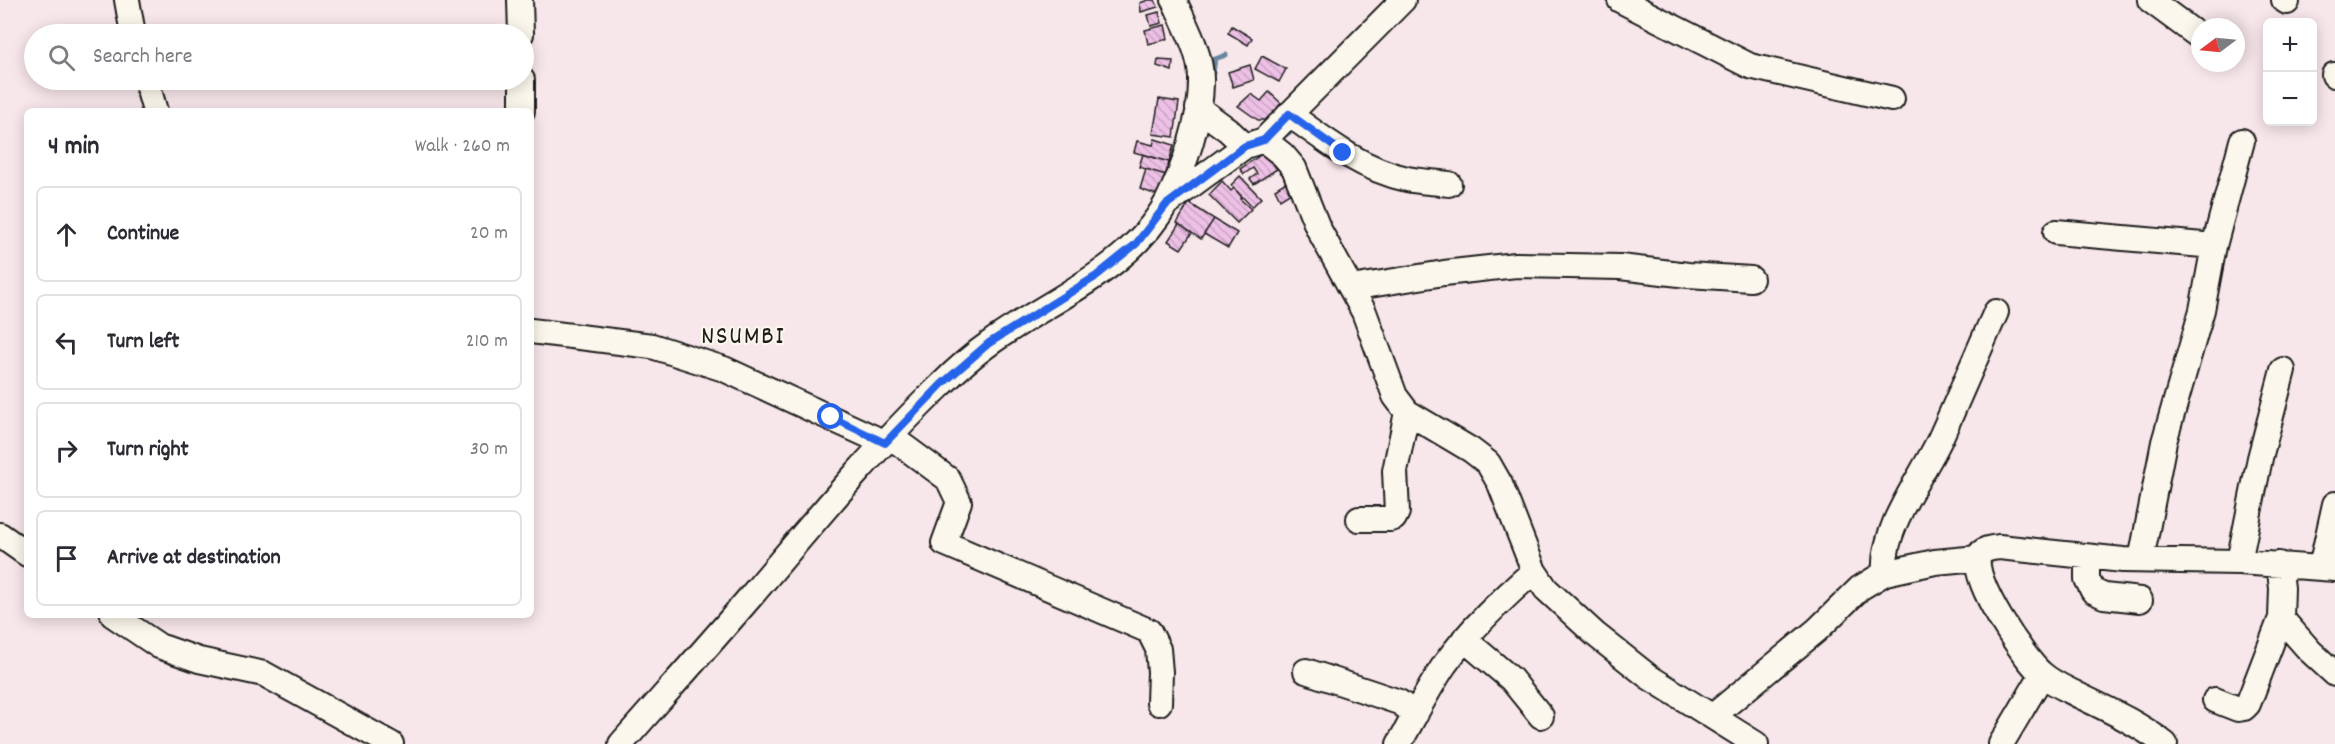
<!DOCTYPE html>
<html lang="en">
<head>
<meta charset="utf-8">
<style>
	:root { --surface:#fff; --page:#f7f7f7; --text:#2b2b33; --muted:#7c7c81; --line:#e1e1e2 }
	body { margin:0; font-family:Dekko,sans-serif; background:var(--page); color:var(--text) }
	.controls { position:absolute; right:18px; top:18px; display:grid; overflow:hidden; border-radius:9px; box-shadow:0 3px 15px #0003 }
	.controls button { width:54px; height:54px; display:grid; place-items:center; padding:0; border:0; border-bottom:2px solid var(--line); background:var(--surface); color:var(--text); font:30px sans-serif }
	.compass { position:absolute; left:2191px; top:18px; width:54px; height:54px; border-radius:50%; background:var(--surface); box-shadow:0 3px 15px #0003; rotate:254deg }
	.stop { position:absolute; width:18px; height:18px; margin:-14px; border:4px solid #2563eb; border-radius:50%; background:#fff }
	.stop.end { background:#2563eb; border-color:#fff; box-shadow:0 2px 6px #0008 }
	.list { margin:0; padding:0; list-style:none }
	h2 { display:flex; justify-content:space-between; align-items:center; height:78px; margin:0; padding:0 24px; font-size:26px }
	h2 small { font-size:20px; font-weight:400; color:var(--muted) }
	.list li { display:grid; grid-template-columns:39px 1fr auto; gap:18px; align-items:center; box-sizing:border-box; height:96px; margin:0 12px 12px; padding:0 12px; border:2px solid var(--line); border-radius:9px }
	.list b { display:block; font-size:22px; white-space:nowrap }
	.list em { font-size:20px; font-style:normal; color:var(--muted) }
	.icon { flex:none; width:33px; height:33px; fill:none; stroke:currentColor; stroke-width:2; stroke-linecap:round; stroke-linejoin:round }
	.map { position:relative; flex:none; width:2335px; height:744px; overflow:hidden }
	.search { position:absolute; background:var(--surface); box-shadow:0 3px 15px #0003; left:24px; top:24px; width:510px; height:66px; display:flex; align-items:center; gap:15px; box-sizing:border-box; padding:0 21px; border-radius:33px; color:var(--muted); font-size:22px }
	.panel { position:absolute; background:var(--surface); box-shadow:0 3px 15px #0003; left:24px; top:108px; width:510px; height:510px; border-radius:9px }
	.map>svg:first-child { display:block }
	.lines { fill:none; stroke-linecap:round; stroke-linejoin:round }
	.stream { stroke:#6986a1; stroke-width:5 }
	.building { fill:url(#building-back-hatch); stroke:#1c1c1c; stroke-width:1.5 }
	.minor-casing { stroke:#1c1c1c; stroke-width:28 }
	.minor { stroke:#fbf7ec; stroke-width:24 }
	.route { stroke:#2563eb; stroke-width:8 }
	.labels { text-anchor:middle; dominant-baseline:central; stroke-width:4.5; stroke-linejoin:round; paint-order:stroke }
	.quarter-label { font-size:27px; letter-spacing:1.5px; fill:#1c1c1c; stroke:#fbf7ec }
</style>
</head>
<body>
<div class="map">
<svg width="2335" height="744" viewBox="0 0 2335 744">
	<defs>
		<pattern id="building-back-hatch" width="6" height="6" patternUnits="userSpaceOnUse" patternTransform="scale(1.5)"><rect width="6" height="6" fill="#edc0e6"/><path d="M-1 5l2 2M0 0l6 6M5-1l2 2" fill="none" stroke="#cba4c5"/></pattern>
	</defs>
	<rect width="100%" height="100%" fill="#f7e6ea"/>
	<filter id="ink" filterUnits="userSpaceOnUse"><feTurbulence type="fractalNoise" baseFrequency=".0167" numOctaves="2"/><feDisplacementMap in="SourceGraphic" scale="12" xChannelSelector="R" yChannelSelector="G"/><feConvolveMatrix kernelMatrix="1 2 1 2 8 2 1 2 1" color-interpolation-filters="sRGB"/></filter>
	<g filter="url(#ink)">
		<g class="lines">
			<!-- stream -->
			<path class="stream" d="M1213,73L1215,59L1226,55
				M1281,146L1283,137L1295,128"/>
		</g>
		<!-- building -->
		<path class="building" d="M1148,0H1155L1158,7L1141,12L1140,3Z
			M1159,12L1162,23L1151,26L1148,15Z
			M1165,25L1168,39L1148,44L1145,30Z
			M1232,26L1252,38L1248,45L1228,33Z
			M1262,56L1286,69L1279,82L1255,69Z
			M1158,60L1173,61L1172,71L1157,66Z
			M1250,65L1254,80L1233,87L1228,72Z
			M1269,92L1282,104L1266,120H1258L1238,106L1251,94L1261,101Z
			M1159,99L1179,102L1174,137L1153,134Z
			M1155,139L1174,145L1169,162L1134,152L1137,141L1153,145Z
			M1265,152L1277,169L1254,184L1250,179L1257,174L1253,168L1244,174L1240,169Z
			M1143,154L1169,162L1166,175L1139,167Z
			M1146,169L1166,175L1157,195L1140,189Z
			M1240,176L1261,198L1252,207L1231,185Z
			M1222,181L1231,191L1234,188L1242,197L1240,199L1251,209L1237,223L1209,195Z
			M1286,182L1291,192L1280,199L1275,189Z
			M1189,203L1214,219L1201,239L1177,223Z
			M1214,219L1237,233L1228,248L1204,234Z
			M1179,224L1192,233L1181,249L1168,241Z"/>
		<g class="lines">
			<defs>
				<path id="minor" d="M127,0L133,34
					M520,0L521,34
					M1620,0L1750,66L1892,99
					M2150,0L2200,37
					M2284,0L2287,2
					M2334,75H2335
					M146,80L155,111
					M522,80V111
					M1198,108L1228,130L1245,146
					M1289,114C1326,141 1361,169 1407,179C1421,182 1435,182 1449,184
					M1264,140L1283,155L1294,168L1318,228L1364,312L1395,396L1407,412L1471,450L1488,463L1500,484L1534,571L1546,589L1596,635L1649,677L1756,744
					M1170,201L1245,146L1264,140L1403,0
					M2056,232L2214,246
					M1351,288L1444,273L1516,265L1620,267L1688,275L1751,279
					M531,331L652,346L724,369L885,443
					M891,437L948,479L959,502L944,543L1149,631L1158,649L1160,672L1159,703
					M1359,519H1390L1394,518L1397,512L1395,471L1407,412
					M0,535L27,554
					M2087,557V579L2093,591L2104,596L2140,600
					M2141,560L2164,442L2202,310L2214,246L2242,141
					M2239,562L2260,458L2283,370
					M2321,567L2335,504
					M1885,573C1881,528 1921,479 1940,439C1959,397 1977,354 1996,312
					M113,615L159,646L199,660L264,674L391,744
					M2281,618L2310,651L2335,674
					M1464,639L1511,679L1541,716
					M1306,671L1399,702L1416,714
					M2215,700L2238,709L2244,708L2248,704L2281,618L2282,588L2279,564
					M1713,716L1817,630L1860,588L1885,573L1935,562L1978,558
					M621,744C665,694 709,645 752,595C813,523 873,450 941,385C956,370 973,355 990,343C1050,299 1129,271 1167,202C1184,169 1202,117 1201,79C1201,52 1184,24 1174,0
					M1399,744C1414,717 1428,689 1445,664C1470,629 1502,599 1534,571
					M2001,744L2042,675
					M2165,744C2139,724 2111,711 2082,697C2069,690 2053,684 2042,674C2024,659 1969,578 1979,556C1982,549 1991,548 1999,547L2123,560L2239,562L2335,569"/>
			</defs>
			<!-- minor casing -->
			<use href="#minor" class="minor-casing"/>
			<!-- minor -->
			<use href="#minor" class="minor"/>
		</g>
	</g>
	<g class="lines" filter="url(#ink)">
		<!-- route -->
		<path class="route" d="M831,417L885,443L942,384L989,343L1095,277L1136,244L1166,205L1245,146L1264,140L1289,114L1343,153"/>
	</g>
	<g class="labels">
		<!-- quarter labels -->
		<g class="quarter-label">
			<text x="743" y="337">NSUMBI</text>
		</g>
	</g>
</svg>
<div class="controls">
<button>+</button>
<button>−</button>
</div>
<svg class="compass" viewBox="-18 -18 36 36"><path d="M0-13l5 13h-10z" fill="#e53935"/><path d="M0 13l5-13h-10z" fill="#7c7c81"/></svg>
<div class="stop" style="left:831px;top:417px"></div>
<div class="stop end" style="left:1343px;top:153px"></div>
<div class="search"><svg class="icon" aria-label="search" viewBox="0 0 24 24"><circle cx="10" cy="10" r="6"/><path d="M15 15l6 6"/></svg>Search here</div>
<section class="panel">
<h2>4 min<small>Walk · 260 m</small></h2>
<ul class="list">
<li><svg class="icon" aria-label="ahead" viewBox="0 0 24 24"><path d="M12 20V5M6 11l6-6 6 6"/></svg><div><b>Continue</b></div><em>20 m</em></li>
<li><svg class="icon" aria-label="left" viewBox="0 0 24 24"><path d="M17 20v-9H6M10 6l-5 5 5 5"/></svg><div><b>Turn left</b></div><em>210 m</em></li>
<li><svg class="icon" aria-label="right" viewBox="0 0 24 24"><path d="M7 20v-9h11M14 6l5 5-5 5"/></svg><div><b>Turn right</b></div><em>30 m</em></li>
<li><svg class="icon" aria-label="arrive" viewBox="0 0 24 24"><path d="M6 21V4h12l-3 4 3 4H6"/></svg><div><b>Arrive at destination</b></div></li>
</ul>
</section>
</div>
</body>
</html>
